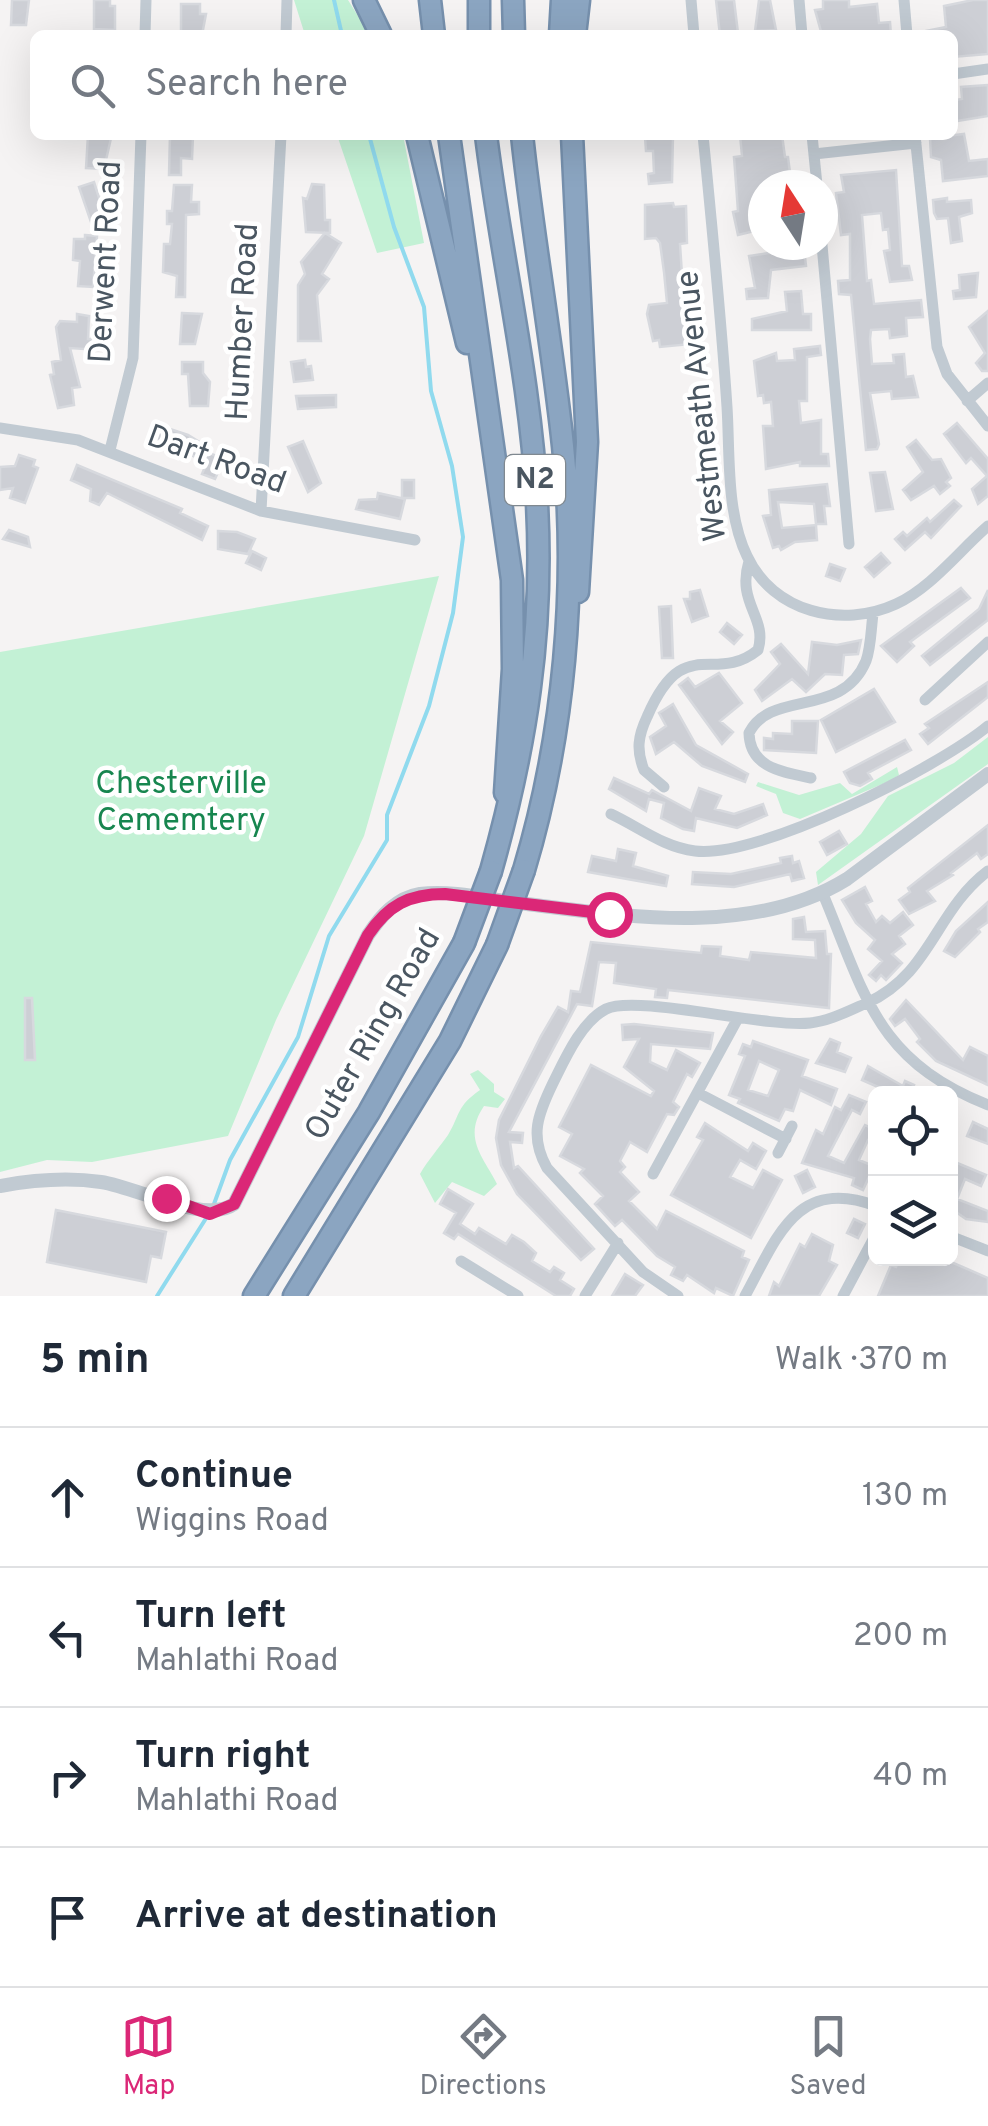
<!DOCTYPE html>
<html lang="en">
<head>
<meta charset="utf-8">
<style>
	:root { --surface:#fff; --page:#f2f2f3; --text:#1f2937; --muted:#747a83; --line:#e0e1e3; --accent:#db2777 }
	body { margin:0; font-family:Overpass,sans-serif; background:var(--page); color:var(--text) }
	.controls { position:absolute; right:30px; bottom:30px; display:grid; overflow:hidden; border-radius:15px; box-shadow:0 10px 40px #0002 }
	.controls button { width:90px; height:90px; display:grid; place-items:center; padding:0; border:0; border-bottom:2px solid var(--line); background:var(--surface); color:var(--text); font:50px sans-serif }
	.compass { position:absolute; left:748px; top:170px; width:90px; height:90px; border-radius:50%; background:var(--surface); box-shadow:0 10px 40px #0002; rotate:348deg }
	.stop { position:absolute; width:30px; height:30px; margin:-22px; border:8px solid #db2777; border-radius:50%; background:#fff }
	.stop.end { background:#db2777; border-color:#fff; box-shadow:0 2px 10px #0008 }
	.list { margin:0; padding:0; list-style:none }
	h2 { display:flex; justify-content:space-between; align-items:center; height:130px; margin:0; padding:0 40px; font-size:42px }
	h2 small { font-size:32px; font-weight:400; color:var(--muted) }
	.list li { display:grid; grid-template-columns:65px 1fr auto; gap:30px; align-items:center; box-sizing:border-box; height:140px; padding:0 40px; border-top:2px solid var(--line) }
	.list b { display:block; font-size:38px; white-space:nowrap }
	.list p { margin:0; font-size:32px; white-space:nowrap; color:var(--muted) }
	.list em { font-size:32px; font-style:normal; color:var(--muted) }
	.icon { flex:none; width:55px; height:55px; fill:none; stroke:currentColor; stroke-width:2; stroke-linecap:round; stroke-linejoin:round }
	.map { position:relative; flex:none; width:988px; height:1296px; overflow:hidden }
	.search { position:absolute; background:var(--surface); box-shadow:0 10px 40px #0002; left:30px; right:30px; top:30px; height:110px; display:flex; align-items:center; gap:25px; box-sizing:border-box; padding:0 35px; border-radius:15px; color:var(--muted); font-size:38px }
	.sheet { height:690px; background:var(--surface) }
	nav { display:flex; justify-content:space-around; align-items:center; box-sizing:border-box; height:140px; border-top:2px solid var(--line); background:var(--surface); font-size:28px; color:var(--muted) }
	nav a { display:grid; justify-items:center; gap:5px }
	nav .on { color:var(--accent) }
	.map>svg:first-child { display:block }
	.green { fill:#c3f1d5 }
	.lines { fill:none; stroke-linecap:round; stroke-linejoin:round }
	.stream { stroke:#90daee; stroke-width:4 }
	.building { fill:#cdcfd5; stroke:#d7d9de; stroke-width:2.5; fill-rule:evenodd }
	.motorway-casing { stroke:#7690ad; stroke-width:25 }
	.minor { stroke:#c1cad2; stroke-width:11 }
	.tertiary { stroke:#c1cad2; stroke-width:14 }
	.motorway { stroke:#8ba5c1; stroke-width:20 }
	.motorway-bridge-casing { stroke:#7690ad; stroke-width:25; stroke-linecap:butt }
	.motorway-bridge { stroke:#8ba5c1; stroke-width:20 }
	.route { stroke:#db2777; stroke-width:12 }
	.labels { text-anchor:middle; dominant-baseline:central; stroke-width:9; stroke-linejoin:round; paint-order:stroke }
	.shield { fill:#fff; stroke:#808990; stroke-width:2.5 }
	.shield-label { font-size:30px; font-weight:bold; fill:#4a5661 }
	.street-label { font-size:32px; fill:#4a5661; stroke:#fff }
	.park-label { font-size:32px; fill:#17864f; stroke:#fff }
</style>
</head>
<body>
<div class="map">
<svg width="988" height="1296" viewBox="0 0 988 1296">
	<rect width="100%" height="100%" fill="#f5f3f3"/>
	<!-- green -->
	<path class="green" d="M294,0H348L370,35H305Z
		M337,135H403L424,243L377,253Z
		M439,576L364,836L276,1020L228,1136L92,1162L47,1160L0,1172V652Z
		M988,737V764L818,885L816,872L861,834L888,796L954,763Z
		M897,767L899,775L892,780L800,819L783,813L776,794L756,786L758,782L799,795L840,783L852,794Z
		M478,1070L494,1084V1092L505,1099L498,1108L484,1106C462,1138 484,1158 497,1184L484,1196L452,1182L435,1203L420,1174C428,1160 439,1148 448,1135C461,1113 456,1107 480,1090L470,1074Z"/>
	<g class="lines">
		<!-- stream -->
		<path class="stream" d="M334,0L342,35
			M214,1204L230,1160L298,1037L329,936L387,840V815L429,706L453,613L463,537L452,466L431,391L424,307L394,227L369,135
			M157,1296L210,1212"/>
	</g>
	<!-- building -->
	<path class="building" d="M12,0H29L26,25H11Z
		M94,0H110V6H115V30L94,29Z
		M716,0H734L738,33L720,35Z
		M759,0H770L776,30L755,31Z
		M823,0H849V7L877,4L879,23L890,22L891,35H822L815,10L823,9Z
		M973,0H988V54L953,57V35H927L926,31L946,27L944,6Z
		M181,4H200V14H206L202,35L181,31Z
		M988,85V116L957,121L955,100L962,99L961,87Z
		M964,134L969,161L988,159V176L943,181L941,160L931,157L930,138Z
		M88,135L111,138L104,169L86,168Z
		M170,135L193,136L192,159L181,158V175H169Z
		M651,135H673L672,182L649,184L648,174L654,173L653,151H646L645,137Z
		M740,135H782L785,157H788L790,173H796L797,185H761L763,229L738,235L733,212L738,211L734,157L742,156Z
		M896,170L902,266H909L912,280L890,282L884,251L890,250L888,229L883,230L881,213L862,215L867,281L871,280L874,304L921,300L923,317L906,318L907,336L890,338L889,329L871,330L870,339L872,364L894,363L893,355L904,354L906,377L913,376L918,397L892,399L891,391L870,393L879,444L877,449L866,450L851,295L839,294L838,281L850,280V234L841,235L836,193L844,192L841,175Z
		M94,182L107,223L93,228L79,187Z
		M312,184L324,185L325,220H330V233L306,232L303,198L307,199Z
		M174,185H192L191,202H199V214L186,215L185,297H176L177,276L163,272L164,244H170L172,224H167V211H172Z
		M947,198V202L971,200L972,213L959,217L962,241L951,243L948,218L937,219L934,213L933,200Z
		M673,203L674,207L686,206L687,243L680,244L684,306L696,305L702,343L660,347L659,340L653,341L647,314L649,305L667,303L664,272L660,243L656,238L645,239V205Z
		M325,233L341,243L322,274L329,279L317,295L321,341H298V285L305,274L301,262Z
		M85,235L97,236L93,287L78,286L80,261L73,260L74,239H85Z
		M804,248L806,266L771,270L768,298L747,299L746,289L755,288L749,256Z
		M978,273L976,297L954,299L953,291L960,290L959,275Z
		M801,291L803,314H811V330H752V319L787,311L785,292Z
		M988,311V371H982L976,363L985,353L969,327Z
		M182,313L202,314L195,344H180Z
		M77,314L89,316L88,339H98V350L70,348L80,387L72,388L74,405L58,408L50,375L54,374L52,362L61,360L56,327L60,321L77,322Z
		M820,346L821,355L807,357V401H799L801,423L821,420V454H828L829,466H800V462L766,469L763,426H773L771,402L764,403L763,395L758,396L754,361L776,353L777,361L795,360L794,349Z
		M305,360L306,367L311,366L313,380L294,382L291,362Z
		M182,362H203V373L210,382L208,406H190L188,374H182Z
		M336,395V407L298,409L296,396Z
		M957,423L988,459V496L978,504L972,489L987,476L971,458L966,463L944,434Z
		M158,425L188,435L206,446L204,451L224,459L215,479L202,474L207,462L152,438Z
		M916,440L932,460L941,459L951,478L946,482L950,486L940,494L934,486L911,500L903,490L923,472L907,447Z
		M303,441L321,483L308,492L288,447Z
		M19,455L35,460L33,466L38,468L25,503L10,498L13,488L0,490V467L15,466Z
		M77,465L182,509L180,513L208,526L202,540L107,493L99,505L90,501L91,489L71,480Z
		M885,472L893,509L876,511L870,473Z
		M402,480H414V498H402Z
		M827,484L830,506H824L826,524H816L814,504L778,502L782,528L816,525L817,540L795,542L781,550L779,546L773,548L763,516L771,515L769,490Z
		M378,493L405,499L400,519L356,509L359,500L377,499Z
		M954,500L961,506L931,538L925,532L905,550L895,539L903,532L907,536L927,518L930,522Z
		M9,530L28,537L30,547L3,539Z
		M218,531L237,532L255,539L248,554L218,549Z
		M252,551L266,558L261,570L246,563Z
		M881,553L890,563L874,577L865,567Z
		M830,564L845,569L840,581L826,576Z
		M961,588L970,598L910,642L914,646L897,662L881,646Z
		M700,590L708,616L692,622L684,599H690V592Z
		M988,590V620L930,665L922,656L979,609Z
		M671,606L673,658H662L659,607Z
		M727,623L742,635L734,644L720,632Z
		M861,640L858,654L844,655L842,675L825,674L806,692L792,679L762,701L755,690L780,664L771,652L781,644L808,674L812,642L837,645Z
		M719,673L742,703L720,721L733,732L722,744L679,685L688,678L695,687Z
		M988,682V697L928,744L920,734L929,728L925,724Z
		M874,689L895,722L836,752L821,720Z
		M673,704L696,745L748,774L745,782L702,766L674,742L656,754L650,737L666,726L659,713Z
		M792,721H818L816,753L764,750V738L773,739V733L792,734Z
		M905,740L911,750L868,773L872,779L860,786L850,783L844,772Z
		M614,778L649,794L652,790L691,811L699,788L721,796L715,809L734,814L763,804L767,815L737,828L696,818L694,831L683,829L661,818L664,803L649,799L646,811L609,789Z
		M988,825V854L981,859L977,853L951,873L953,875L927,891L935,901L909,914L899,900L910,892L908,888Z
		M839,831L847,844L827,855L820,842Z
		M618,849L636,853L633,866L668,876L666,886L588,872L592,856L616,861Z
		M792,856L793,863L799,861L804,878L792,881L790,874L734,887L692,884L693,872L731,874L781,863L780,858Z
		M865,887L872,901L866,904L876,922L882,916L890,923L903,912L913,925L899,936L905,944L892,954L902,963L886,980L881,975L876,981L869,975L882,961L868,949L875,940L856,923L842,900Z
		M988,902V922L978,929L980,932L955,957L944,951L956,931Z
		M804,917L806,932L825,931L827,954H831L829,1008L668,990L667,998L655,997L656,989L614,983L616,963L599,962L592,1006L577,1004L509,1132L523,1133L522,1143L510,1142L514,1168L518,1166L594,1249L581,1260L517,1194L501,1165L496,1138L499,1120L541,1036L558,1007L568,1012L571,991L580,992L591,942L701,953L702,946L721,947L720,956L749,960L751,952L816,958L815,940L793,939V919Z
		M25,998H32L35,1060H25Z
		M906,1000L963,1060L970,1047L988,1056V1085L936,1061L917,1042L920,1039L905,1019L895,1026L890,1019Z
		M634,1024L713,1033L710,1049L651,1044L650,1062L667,1070L676,1050L700,1063L692,1077L687,1074L673,1102L679,1107L674,1115L667,1114L647,1152L630,1142L620,1161L625,1167L620,1172L639,1192L629,1201L657,1229L666,1211L744,1251L742,1257L749,1260L733,1296L716,1288L714,1293L687,1275L683,1281L671,1275L675,1267L657,1256L622,1220L615,1226L595,1204L603,1196L580,1173L584,1169L560,1156L572,1134L559,1127L591,1065L651,1096L654,1091L624,1067L639,1039L623,1040L622,1025Z
		M830,1039L840,1043L837,1052L851,1058L845,1072L816,1063Z
		M753,1041L808,1060L802,1076L837,1089L831,1105L800,1090L793,1111L785,1109L779,1121L738,1103L740,1099L729,1095L745,1056L739,1054L743,1044L751,1047ZM759,1061L779,1070L768,1096L748,1090Z
		M868,1066L903,1086L905,1081L914,1085L912,1090L920,1094H884L885,1090L862,1080Z
		M849,1095L866,1102L860,1114L852,1110L828,1156L844,1163L865,1125L876,1130V1143L868,1140L859,1160L876,1167V1180L869,1177L863,1190L852,1185L854,1178L802,1163L816,1130L823,1134L835,1107L841,1110Z
		M973,1122L988,1129V1144L967,1136Z
		M705,1123L748,1151L753,1143L766,1151L756,1169L740,1160L730,1177L753,1188L763,1170L782,1180L751,1238L671,1195L703,1140L697,1137Z
		M950,1160L986,1175L981,1186L965,1179L957,1199L988,1211V1222L966,1219L953,1210L950,1214Z
		M807,1170L815,1187L803,1193L795,1176Z
		M448,1189L473,1204L460,1224L475,1234L479,1228L506,1244L512,1235L524,1242L536,1253L532,1261L550,1272L554,1267L564,1273L560,1280L574,1289L570,1296H556L458,1234L454,1239L444,1233L456,1213L440,1204Z
		M56,1210L166,1232L161,1258L151,1256L146,1282L47,1262Z
		M854,1219L865,1224L858,1238L847,1233Z
		M812,1234L833,1245L829,1261L837,1265L819,1296H769L774,1282L779,1286L800,1244L805,1247Z
		M900,1258H942L988,1278V1296H878L891,1265L896,1267Z
		M625,1274L643,1285L635,1296H612Z"/>
	<g class="lines">
		<defs>
			<path id="motorway" d="M364,0L381,35
				M430,0L434,35
				M479,0V35
				M513,0L514,35
				M560,35L562,0
				M575,35L579,0
				M417,135L467,343
				M449,135L512,580L513,669L505,793
				M486,135C501,258 531,380 537,504C544,633 526,747 491,871
				M522,135C533,239 552,342 563,446C578,584 564,737 524,870
				M572,135L587,442L578,592
				M254,1296L369,1112L464,943
				M294,1296L450,1041L497,945"/>
		</defs>
		<!-- motorway casing -->
		<use href="#motorway" class="motorway-casing"/>
		<!-- minor -->
		<path class="minor" d="M691,0L694,35
			M799,0L802,35
			M904,0L907,35
			M145,35L146,0
			M286,35L287,0
			M953,74L988,69
			M703,135C712,226 721,316 727,407C730,454 726,513 747,556C773,612 842,629 896,604C931,588 959,551 988,526
			M812,135L817,185
			M915,135L937,347L947,374L988,426
			M814,154L916,143
			M822,245L849,544
			M967,401L988,383
			M0,428L78,440L261,511L415,540
			M110,450L133,358L141,135
			M261,511L281,135
			M925,700L988,642
			M811,778C782,772 750,768 749,733C771,689 842,719 866,661C871,647 871,629 873,614
			M664,787L644,770C636,750 638,736 647,717C684,631 713,686 758,650C768,617 736,604 749,561
			M611,814C639,827 663,847 695,851C759,859 937,768 988,726
			M823,894C866,997 876,1060 988,1105
			M700,1094L786,1139
			M778,1153L792,1126
			M653,1174L738,1018
			M950,1236L988,1251
			M461,1261L518,1296
			M585,1296L618,1243
			M678,1296L643,1272L547,1168C529,1136 538,1114 553,1083C565,1059 581,1022 606,1009C636,994 765,1028 810,1023C830,1021 850,1010 867,1003C931,974 935,911 988,871
			M745,1296C777,1238 796,1176 876,1206
			M843,1296L876,1234"/>
		<!-- tertiary -->
		<path class="tertiary" d="M0,1186C33,1180 67,1177 101,1182C137,1187 205,1225 234,1204L368,935C381,916 396,898 420,894C452,890 488,899 519,903C624,916 752,938 847,879L988,774"/>
		<!-- motorway -->
		<use href="#motorway" class="motorway"/>
		<defs>
			<path id="motorway-bridge" d="M464,943L491,871
				M497,945L524,870"/>
		</defs>
		<!-- motorway-bridge casing -->
		<use href="#motorway-bridge" class="motorway-bridge-casing"/>
		<!-- motorway-bridge -->
		<use href="#motorway-bridge" class="motorway-bridge"/>
	</g>
	<g class="lines">
		<!-- route -->
		<path class="route" d="M166,1198L210,1214L234,1204L368,935C388,905 409,894 445,894L609,914"/>
	</g>
	<g class="labels">
		<!-- shield labels -->
		<rect class="shield" x="505" y="455" width="60" height="50" rx="8"/>
		<g class="shield-label">
			<text x="535" y="480">N2</text>
		</g>
		<!-- street labels -->
		<g class="street-label">
			<text transform="translate(107 262) rotate(-87)">Derwent Road</text>
			<text transform="translate(244 322) rotate(-87)">Humber Road</text>
			<text transform="translate(703 406) rotate(-96)">Westmeath Avenue</text>
			<text transform="translate(216 461) rotate(20)">Dart Road</text>
			<text transform="translate(374 1035) rotate(-60)">Outer Ring Road</text>
		</g>
		<!-- park labels -->
		<g class="park-label">
			<text x="181" y="785">Chesterville<tspan x="181" dy="37">Cememtery</tspan></text>
		</g>
	</g>
</svg>
<div class="controls">
<button><svg class="icon" aria-label="locate" viewBox="0 0 24 24"><circle cx="12" cy="12" r="6"/><path d="M12 2v4M12 18v4M2 12h4M18 12h4"/></svg></button>
<button><svg class="icon" aria-label="layers" viewBox="0 0 24 24"><path d="M12 4l9 5-9 5-9-5zM3 14l9 5 9-5"/></svg></button>
</div>
<svg class="compass" viewBox="-18 -18 36 36"><path d="M0-13l5 13h-10z" fill="#e53935"/><path d="M0 13l5-13h-10z" fill="#747a83"/></svg>
<div class="stop" style="left:609px;top:914px"></div>
<div class="stop end" style="left:166px;top:1198px"></div>
<div class="search"><svg class="icon" aria-label="search" viewBox="0 0 24 24"><circle cx="10" cy="10" r="6"/><path d="M15 15l6 6"/></svg>Search here</div>
</div>
<section class="sheet">
<h2>5 min<small>Walk · 370 m</small></h2>
<ul class="list">
<li><svg class="icon" aria-label="ahead" viewBox="0 0 24 24"><path d="M12 20V5M6 11l6-6 6 6"/></svg><div><b>Continue</b><p>Wiggins Road</p></div><em>130 m</em></li>
<li><svg class="icon" aria-label="left" viewBox="0 0 24 24"><path d="M17 20v-9H6M10 6l-5 5 5 5"/></svg><div><b>Turn left</b><p>Mahlathi Road</p></div><em>200 m</em></li>
<li><svg class="icon" aria-label="right" viewBox="0 0 24 24"><path d="M7 20v-9h11M14 6l5 5-5 5"/></svg><div><b>Turn right</b><p>Mahlathi Road</p></div><em>40 m</em></li>
<li><svg class="icon" aria-label="arrive" viewBox="0 0 24 24"><path d="M6 21V4h12l-3 4 3 4H6"/></svg><div><b>Arrive at destination</b></div></li>
</ul>
</section>
<nav>
<a class="on"><svg class="icon" aria-label="map" viewBox="0 0 24 24"><path d="M3 6l6-2 6 2 6-2v14l-6 2-6-2-6 2zM9 4v14M15 6v14"/></svg>Map</a>
<a><svg class="icon" aria-label="directions" viewBox="0 0 24 24"><path d="M12 3l9 9-9 9-9-9zM9 14v-3h6M13 9l2 2-2 2"/></svg>Directions</a>
<a><svg class="icon" aria-label="saved" viewBox="0 0 24 24"><path d="M7 4h10v16l-5-4-5 4z"/></svg>Saved</a>
</nav>
</body>
</html>
